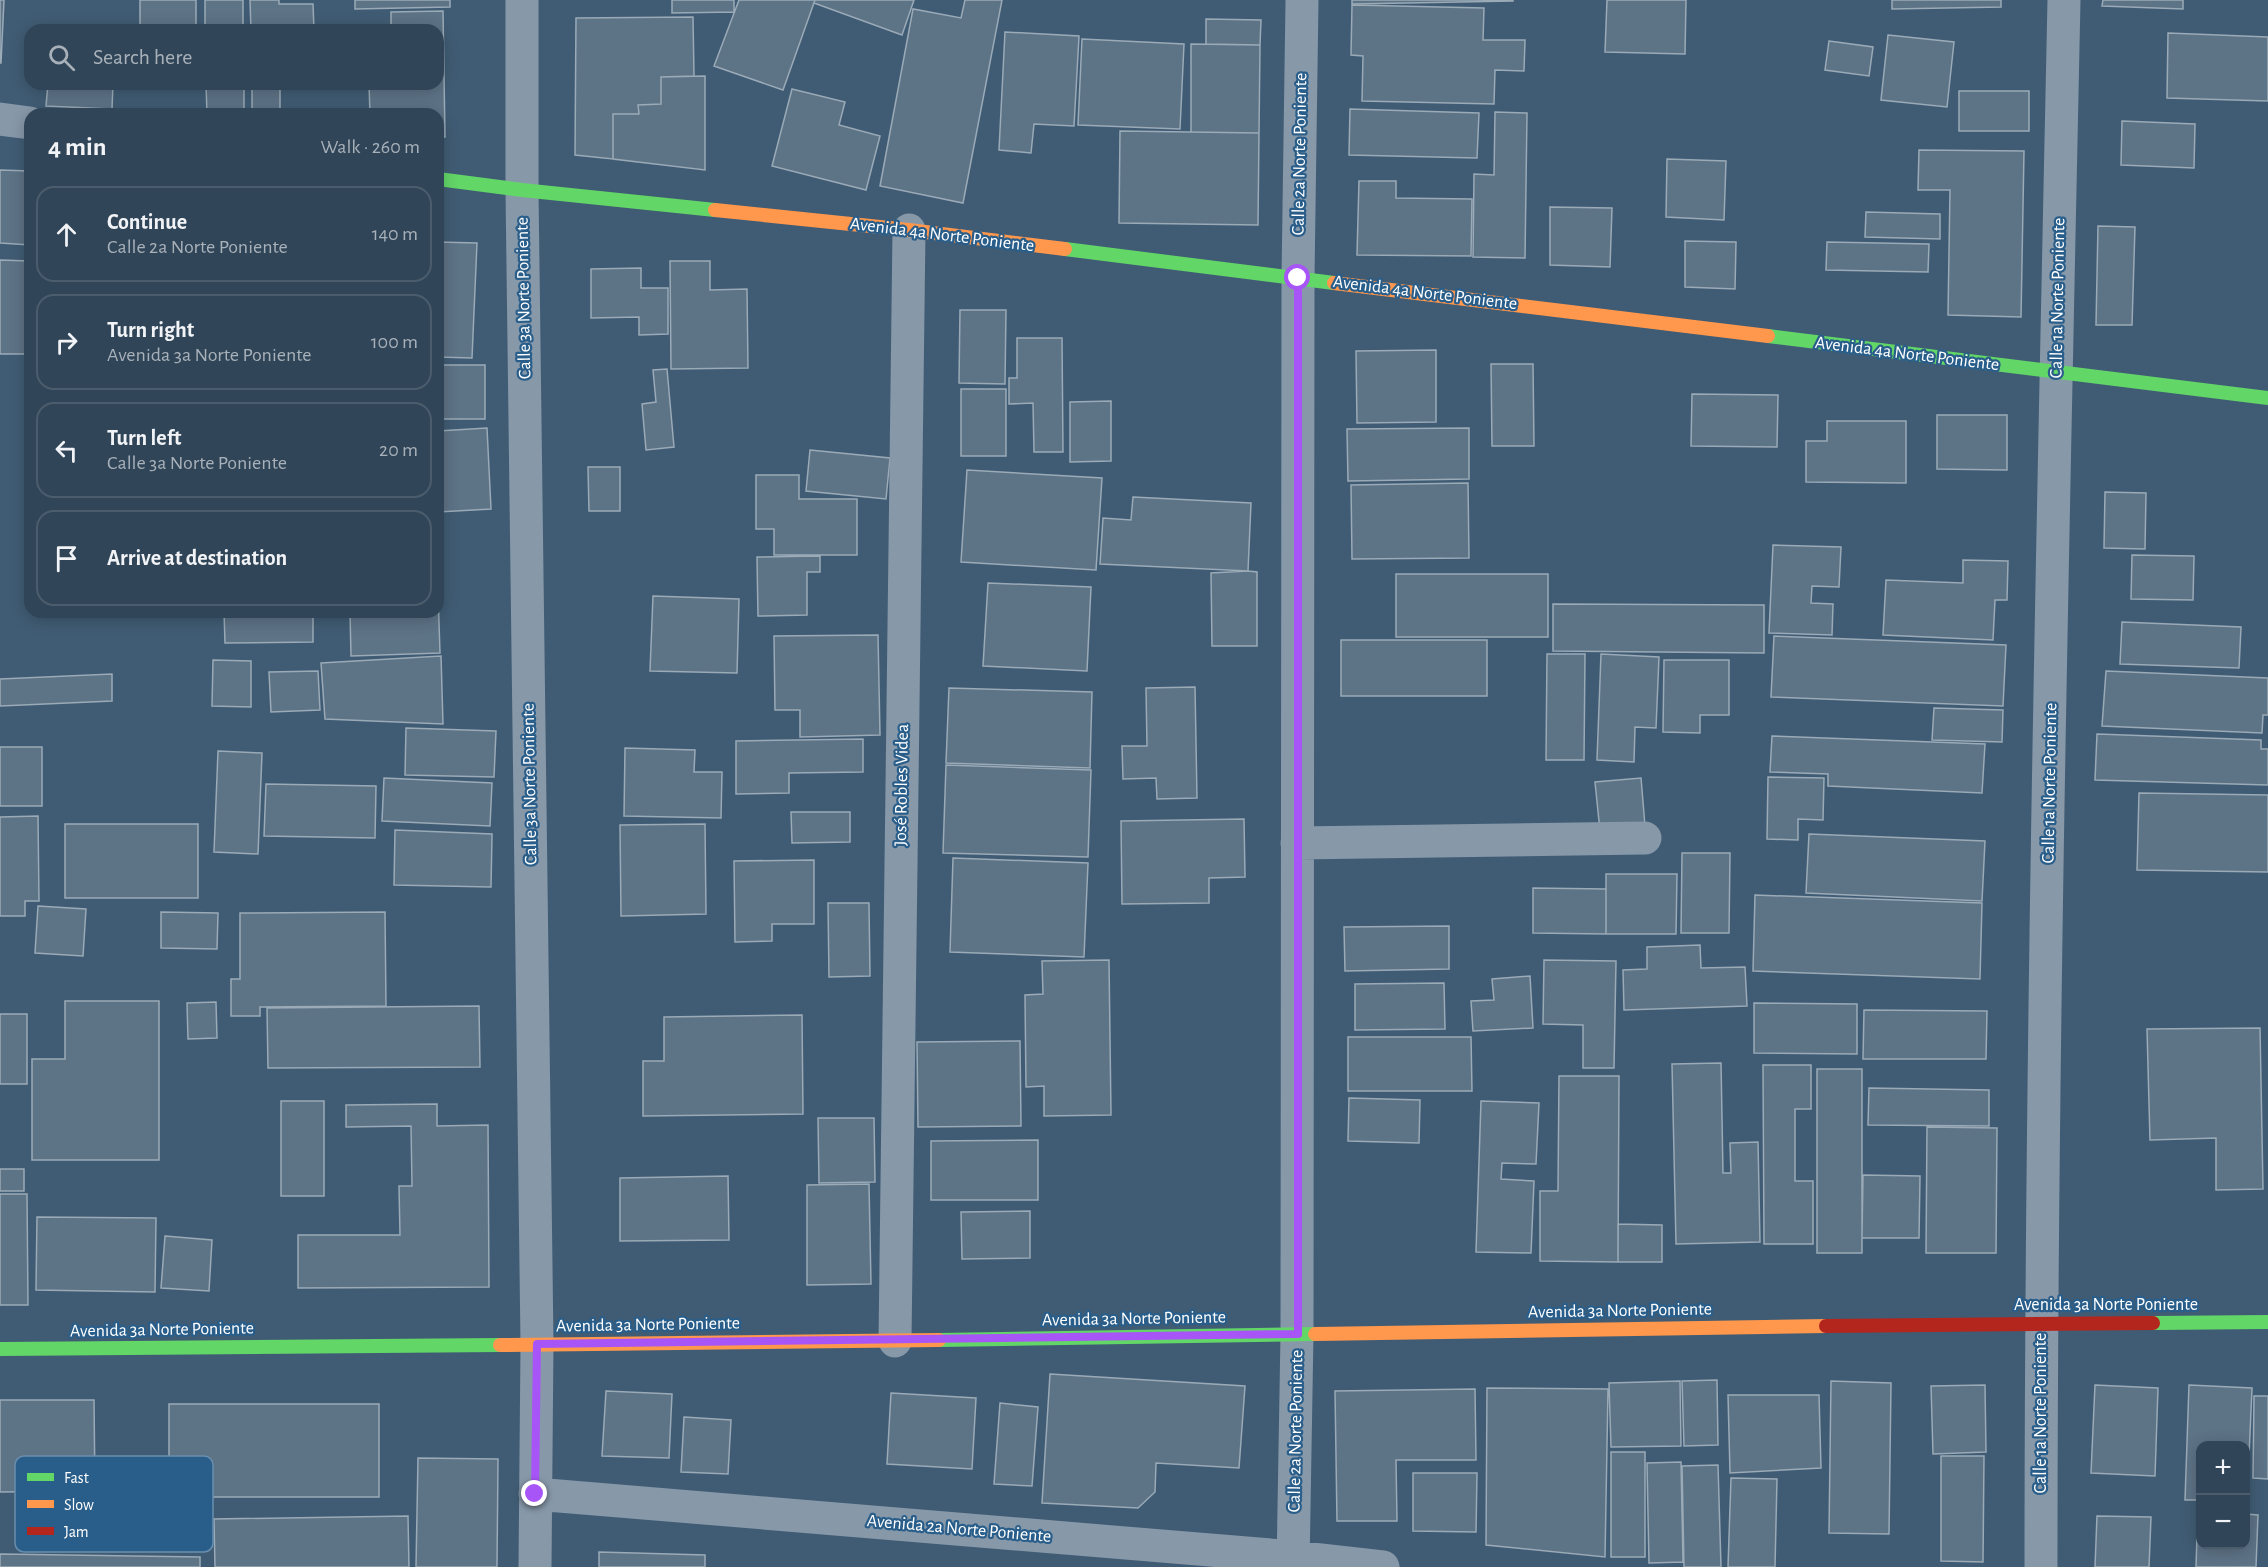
<!DOCTYPE html>
<html lang="en">
<head>
<meta charset="utf-8">
<style>
	:root { --surface:#304557; --page:#384c5d; --text:#f1f3f6; --muted:#a8b1ba; --line:#4b5d6d }
	body { margin:0; font-family:"Alegreya Sans",sans-serif; background:var(--page); color:var(--text) }
	.controls { position:absolute; right:18px; bottom:18px; display:grid; overflow:hidden; border-radius:12px; box-shadow:0 3px 15px #0003 }
	.controls button { width:54px; height:54px; display:grid; place-items:center; padding:0; border:0; border-bottom:2px solid var(--line); background:var(--surface); color:var(--text); font:30px sans-serif }
	.stop { position:absolute; width:18px; height:18px; margin:-14px; border:4px solid #a855f7; border-radius:50%; background:#fff }
	.stop.end { background:#a855f7; border-color:#fff; box-shadow:0 2px 6px #0008 }
	.list { margin:0; padding:0; list-style:none }
	h2 { display:flex; justify-content:space-between; align-items:center; height:78px; margin:0; padding:0 24px; font-size:26px }
	h2 small { font-size:20px; font-weight:400; color:var(--muted) }
	.list li { display:grid; grid-template-columns:39px 1fr auto; gap:18px; align-items:center; box-sizing:border-box; height:96px; margin:0 12px 12px; padding:0 12px; border:2px solid var(--line); border-radius:18px }
	.list b { display:block; font-size:22px; white-space:nowrap }
	.list p { margin:0; font-size:20px; white-space:nowrap; color:var(--muted) }
	.list em { font-size:20px; font-style:normal; color:var(--muted) }
	.icon { flex:none; width:33px; height:33px; fill:none; stroke:currentColor; stroke-width:2; stroke-linecap:round; stroke-linejoin:round }
	.map { position:relative; flex:none; width:2268px; height:1567px; overflow:hidden }
	.search { position:absolute; background:var(--surface); box-shadow:0 3px 15px #0003; left:24px; top:24px; width:420px; height:66px; display:flex; align-items:center; gap:15px; box-sizing:border-box; padding:0 21px; border-radius:18px; color:var(--muted); font-size:22px }
	.panel { position:absolute; background:var(--surface); box-shadow:0 3px 15px #0003; left:24px; top:108px; width:420px; height:510px; border-radius:18px }
	.map>svg:first-child { display:block }
	.building { fill:#5d7386; stroke:#9aaab7; stroke-width:1.5 }
	.lines { fill:none; stroke-linecap:round; stroke-linejoin:round }
	.street { stroke:#8798a9; stroke-width:33 }
	.fast { stroke:#63d668; stroke-width:14 }
	.slow { stroke:#ff974d; stroke-width:14 }
	.jam { stroke:#b3261e; stroke-width:14 }
	.route { stroke:#a855f7; stroke-width:8 }
	.labels { text-anchor:middle; dominant-baseline:central; stroke-width:4.5; stroke-linejoin:round; paint-order:stroke }
	.street-label { font-size:18px; fill:#fff; stroke:#2a5e8a }
	.key { fill:#2a5e8a; stroke:#6a8ead; stroke-width:1.5 }
	.key-label { font-size:16px; fill:#fff }
</style>
</head>
<body>
<div class="map">
<svg width="2268" height="1567" viewBox="0 0 2268 1567">
	<rect width="100%" height="100%" fill="#405c74"/>
	<!-- building -->
	<path class="building" d="M0,0H4L1,63H0Z
		M140,0H196V30H140Z
		M205,0H243V30H205Z
		M250,0H279V4H313L314,30H251Z
		M355,0H450V7L355,9Z
		M672,0H734V12L672,13Z
		M739,0H815L783,90L714,66Z
		M815,0H914L902,35L814,3Z
		M965,0H1002L963,203L880,186L913,9L961,18Z
		M1352,0H1513V1L1352,4Z
		M1607,0H1686L1685,54L1605,52Z
		M1892,0H2001V7L1892,9Z
		M2103,0H2183V9L2102,6Z
		M1352,5L1484,8L1483,40H1525L1524,71L1495,70L1494,104L1362,101L1363,56L1351,55Z
		M443,11L445,137H438V114H370L369,84H438V30H391V12Z
		M693,17L694,76L661,77V104L638,105L639,114H613V159L575,155L576,18Z
		M1206,19L1261,20L1260,45L1206,44Z
		M1005,32L1079,36L1074,126L1034,124L1031,153L999,150Z
		M2168,33L2268,37V101L2167,98Z
		M1888,35L1954,42L1947,107L1881,100Z
		M1082,39L1184,44L1180,129L1078,125Z
		M1829,41L1873,47L1869,76L1825,70Z
		M1191,44L1260,45L1259,133L1191,132Z
		M705,76V170L613,159V114H639L638,105L661,104V77Z
		M48,84H113L112,109L46,106Z
		M206,84H244V114H207Z
		M252,84H280V111H252Z
		M792,89L845,102L839,125L880,136L866,190L772,166Z
		M1959,91H2029V131H1959Z
		M1350,109L1479,113L1477,158L1349,155Z
		M1495,112L1527,113L1525,258L1473,257L1474,174L1494,175Z
		M2122,121L2195,124L2194,168L2121,165Z
		M1120,131L1259,133L1258,225L1119,223Z
		M1919,150L2024,151L2021,317L1948,315L1950,190H1918Z
		M1667,159L1726,161L1724,220L1666,217Z
		M0,170L30,171V245L0,243Z
		M1359,181H1396V198L1472,199L1471,256L1357,255Z
		M1550,207L1612,208L1610,267L1550,265Z
		M1866,212L1940,214V239L1865,237Z
		M2098,226L2135,227L2132,325H2096Z
		M1685,241L1736,242L1735,289L1685,287Z
		M438,242L477,243L472,358L438,357Z
		M1827,242L1929,244L1928,272L1826,270Z
		M0,260L29,261L28,354H0Z
		M670,261H710V290L747,289L748,368L671,369Z
		M641,268V288H668V334L639,335V317L591,318V269Z
		M960,310H1006L1005,384L959,383Z
		M1017,338H1062L1063,452H1034L1033,403L1009,404V378H1017Z
		M1436,350V422L1357,423L1356,351Z
		M1491,364H1533L1534,446H1492Z
		M438,365H485V419H438Z
		M667,369L674,447L646,450L642,404L656,402L653,370Z
		M961,389H1006V456H961Z
		M1692,394L1778,395L1777,447L1691,446Z
		M1111,401V461L1070,462V402Z
		M1937,415H2007V470L1937,469Z
		M1827,421H1906V483L1806,482V441H1827Z
		M487,428L491,509L438,512V431Z
		M1469,428V479L1348,481L1347,429Z
		M810,450L890,458L886,499L806,491Z
		M588,467H620V511H589Z
		M967,470L1102,478L1096,570L961,562Z
		M756,475H799V499H857V555H774V529H756Z
		M1468,483L1469,558L1352,559L1351,485Z
		M2105,492L2146,493L2145,549L2104,548Z
		M1133,497L1251,503L1248,571L1100,564L1103,518L1131,520Z
		M1773,545L1841,547L1839,587L1812,586L1811,603L1833,604L1832,635L1769,633Z
		M2132,555L2194,556L2193,600L2131,599Z
		M820,556V572H807V615L758,616L757,557Z
		M1963,560L2008,561L2007,600H1995L1993,640L1883,635L1886,580L1963,583Z
		M1248,571L1257,572V646H1212L1211,573Z
		M1396,574H1548V637H1396Z
		M988,583L1091,587L1087,671L983,666Z
		M438,592L440,653L351,656L350,612H438Z
		M653,596L739,599L737,673L650,671Z
		M1553,604L1764,605V653L1553,651Z
		M224,612H313V642L225,643Z
		M2122,622L2241,627L2239,668L2120,664Z
		M878,635L880,735L800,737V710H775L774,636Z
		M1774,636L2006,645L2003,706L1771,697Z
		M1341,640H1487V696H1341Z
		M1547,654H1585L1584,760H1546Z
		M1601,654L1659,657L1656,728L1635,727L1634,762L1597,760Z
		M441,656L443,724L325,719L321,663Z
		M213,660L251,661V707L212,706Z
		M1664,660H1729V715H1700V733L1663,732Z
		M318,671L320,710L271,712L269,672Z
		M2106,671L2268,678V715H2263L2262,733L2102,726Z
		M112,674V701L0,706V679Z
		M1195,687L1197,798L1157,799L1156,778L1123,779L1122,746H1147L1146,688Z
		M949,688L1092,692L1090,768L946,763Z
		M1934,708L2003,710L2002,742L1932,740Z
		M406,728L496,731L494,777L405,775Z
		M2097,734L2261,740V749H2268V785L2095,780Z
		M1772,736L1985,744L1982,793L1828,786V774L1770,772Z
		M863,739V772L789,773V793L736,794V741Z
		M0,747H42V806H0Z
		M625,748L695,750L694,772H722L721,818L624,816Z
		M218,751L262,753L258,854L214,852Z
		M946,765L1091,770L1088,857L943,853Z
		M1768,777L1824,778L1823,820L1798,819V840L1767,839Z
		M384,778L492,783L490,826L382,821Z
		M1641,778L1645,826L1600,831L1595,782Z
		M266,784L376,786L375,838L264,836Z
		M2139,793L2268,795V872L2137,870Z
		M791,812H850V842L792,843Z
		M38,816L39,901H25V916H0V817Z
		M1244,819L1245,877L1209,878V903L1122,904L1121,821Z
		M65,824H198V898H65Z
		M705,824L706,914L621,916L620,825Z
		M395,830L492,834L491,887L394,885Z
		M1809,834L1985,841L1982,901L1806,893Z
		M1682,853H1730L1729,933H1681Z
		M953,858L1088,863L1084,957L950,952Z
		M814,860V924H772V941L735,942L734,861Z
		M1606,874H1677L1676,934H1606Z
		M1533,888L1606,889V934L1533,933Z
		M1755,895L1982,903L1980,979L1753,971Z
		M828,903H869L870,976L829,977Z
		M38,906L86,909L83,956L35,953Z
		M161,912L218,913L217,949L161,948Z
		M385,912L386,1006L260,1007V1016H231V979H240V913Z
		M1449,926V969L1345,971L1344,927Z
		M1700,945L1701,968L1745,967L1747,1006L1624,1010L1623,970L1647,969V947Z
		M1109,960L1111,1115L1044,1116V1086L1026,1087L1025,995L1043,994L1042,961Z
		M1544,960L1616,961L1614,1068H1583V1025L1543,1024Z
		M1530,976L1533,1028L1473,1031L1471,1001L1494,1000L1492,979Z
		M1444,983L1445,1029L1355,1030V984Z
		M65,1001H159V1160H32V1059H65Z
		M216,1002L217,1038L188,1039L187,1003Z
		M1754,1003L1857,1004V1054L1754,1053Z
		M479,1006L480,1067L268,1068L267,1008Z
		M1864,1010L1987,1011L1986,1059H1863Z
		M0,1014H27V1084H0Z
		M802,1015L803,1114L643,1116V1061H664V1017Z
		M2260,1028L2263,1189L2216,1190V1138L2150,1140L2147,1029Z
		M1348,1037H1471L1472,1091H1348Z
		M1020,1041L1021,1126L918,1127L917,1042Z
		M1721,1063L1723,1173H1731L1730,1143L1758,1142L1760,1242L1676,1244L1672,1064Z
		M1763,1065H1811V1109H1795V1181H1813V1244H1764Z
		M1817,1069H1862V1253H1817Z
		M1559,1076H1619L1618,1262L1540,1261V1191H1558Z
		M1869,1088L1989,1090V1126L1868,1125Z
		M1349,1098L1420,1100L1419,1143L1348,1141Z
		M281,1101H324V1196H281Z
		M1481,1101L1539,1103L1536,1164L1502,1163L1501,1179L1534,1181L1531,1253L1476,1252Z
		M437,1104V1126L488,1125L489,1287L298,1288V1235H400L399,1186H412L411,1126L346,1127V1105Z
		M818,1118H874L875,1182L819,1183Z
		M1927,1127L1997,1128L1996,1253H1926Z
		M1038,1140V1200H931V1141Z
		M0,1169H24V1191H0Z
		M1863,1175L1920,1176L1919,1238H1862Z
		M728,1176L729,1240L620,1241V1178Z
		M869,1184L871,1284L807,1285V1185Z
		M0,1194H27L28,1305H0Z
		M1030,1211V1258L962,1259L961,1212Z
		M37,1217L156,1218L155,1292L36,1290Z
		M1618,1224L1662,1225V1262H1618Z
		M165,1236L212,1240L209,1291L161,1288Z
		M1050,1374L1245,1386L1239,1468L1156,1463L1155,1492L1138,1508L1042,1503Z
		M1717,1380L1718,1445L1684,1446L1682,1381Z
		M1680,1381L1681,1446L1611,1447L1609,1383Z
		M1831,1381L1891,1383L1889,1534L1829,1533Z
		M1985,1385L1986,1452L1933,1454L1931,1386Z
		M2095,1385L2158,1388L2155,1476L2091,1473Z
		M2189,1385L2252,1388L2247,1502L2246,1446H2200V1500H2185Z
		M1487,1388L1608,1389L1605,1557L1486,1545Z
		M1475,1389L1476,1460H1396L1397,1521H1337L1335,1391Z
		M606,1391L672,1394L669,1458L602,1456Z
		M891,1393L976,1398L972,1469L887,1464Z
		M1728,1395H1819L1821,1468L1730,1473Z
		M2254,1396H2268V1479L2253,1478Z
		M0,1400H94L95,1491L0,1492Z
		M1000,1403L1038,1407L1032,1486L994,1484Z
		M169,1404H379V1497H169Z
		M684,1417L731,1420L728,1474L681,1472Z
		M1611,1452H1645V1557H1611Z
		M1941,1456H1984L1983,1562L1941,1561Z
		M418,1458L498,1459L497,1567H416Z
		M1681,1462L1683,1562L1649,1563L1647,1463Z
		M1718,1465L1721,1567H1684L1682,1466Z
		M1413,1473H1477L1476,1532L1413,1531Z
		M1731,1478L1777,1479L1775,1567H1728Z
		M2246,1514L2258,1515L2256,1567H2196L2197,1535H2200V1544H2246Z
		M408,1516L409,1567H215L214,1519Z
		M2097,1516L2151,1517L2149,1567H2095Z
		M599,1552L705,1555V1567H599Z
		M0,1554L200,1557V1567H0Z"/>
	<g class="lines">
		<!-- street -->
		<path class="street" d="M522,0V190L537,1344L535,1567
			M0,119L30,123
			M1297,843L1645,838
			M895,1341L909,230
			M535,1494L1294,1557L1383,1567
			M1293,1567L1297,1334L1298,278L1302,0
			M2041,1567C2041,1045 2053,522 2064,0"/>
		<!-- fast -->
		<path class="fast" d="M438,179L522,190L715,210
			M1065,249L1334,283
			M1768,336L2268,398
			M2153,1323L2268,1322
			M939,1340L1315,1334
			M0,1349L500,1345"/>
		<!-- slow -->
		<path class="slow" d="M715,210L909,230L1065,249
			M1334,283L1768,336
			M1315,1334L1826,1326
			M500,1345L939,1340"/>
		<!-- jam -->
		<path class="jam" d="M1826,1326L2153,1323"/>
	</g>
	<g class="lines">
		<!-- route -->
		<path class="route" d="M535,1494L537,1344L1298,1334V278"/>
	</g>
	<g class="labels">
		<!-- street labels -->
		<g class="street-label">
			<text transform="translate(1300 154) rotate(-89)">Calle 2a Norte Poniente</text>
			<text transform="translate(942 235) rotate(7)">Avenida 4a Norte Poniente</text>
			<text transform="translate(1425 293) rotate(7)">Avenida 4a Norte Poniente</text>
			<text transform="translate(524 298) rotate(-91)">Calle 3a Norte Poniente</text>
			<text transform="translate(2058 298) rotate(-89)">Calle 1a Norte Poniente</text>
			<text transform="translate(1907 354) rotate(7)">Avenida 4a Norte Poniente</text>
			<text transform="translate(2050 783) rotate(-89)">Calle 1a Norte Poniente</text>
			<text transform="translate(530 784) rotate(-91)">Calle 3a Norte Poniente</text>
			<text transform="translate(902 785) rotate(-89)">José Robles Videa</text>
			<text x="2106" y="1305">Avenida 3a Norte Poniente</text>
			<text transform="translate(1620 1311) rotate(-1)">Avenida 3a Norte Poniente</text>
			<text transform="translate(1134 1319) rotate(-1)">Avenida 3a Norte Poniente</text>
			<text transform="translate(648 1325) rotate(-1)">Avenida 3a Norte Poniente</text>
			<text transform="translate(162 1330) rotate(-1)">Avenida 3a Norte Poniente</text>
			<text transform="translate(2041 1413) rotate(-90)">Calle 1a Norte Poniente</text>
			<text transform="translate(1296 1431) rotate(-89)">Calle 2a Norte Poniente</text>
			<text transform="translate(959 1529) rotate(5)">Avenida 2a Norte Poniente</text>
		</g>
	</g>
	<!-- legend -->
	<rect x="15" y="1456" width="198" height="96" rx="9" class="key"/>
	<rect x="27" y="1473" width="27" height="8" fill="#63d668"/>
	<rect x="27" y="1500" width="27" height="8" fill="#ff974d"/>
	<rect x="27" y="1527" width="27" height="8" fill="#b3261e"/>
	<g class="key-label">
		<text x="64" y="1483">Fast</text>
		<text x="64" y="1510">Slow</text>
		<text x="64" y="1537">Jam</text>
	</g>
</svg>
<div class="controls">
<button>+</button>
<button>−</button>
</div>
<div class="stop" style="left:1298px;top:278px"></div>
<div class="stop end" style="left:535px;top:1494px"></div>
<div class="search"><svg class="icon" aria-label="search" viewBox="0 0 24 24"><circle cx="10" cy="10" r="6"/><path d="M15 15l6 6"/></svg>Search here</div>
<section class="panel">
<h2>4 min<small>Walk · 260 m</small></h2>
<ul class="list">
<li><svg class="icon" aria-label="ahead" viewBox="0 0 24 24"><path d="M12 20V5M6 11l6-6 6 6"/></svg><div><b>Continue</b><p>Calle 2a Norte Poniente</p></div><em>140 m</em></li>
<li><svg class="icon" aria-label="right" viewBox="0 0 24 24"><path d="M7 20v-9h11M14 6l5 5-5 5"/></svg><div><b>Turn right</b><p>Avenida 3a Norte Poniente</p></div><em>100 m</em></li>
<li><svg class="icon" aria-label="left" viewBox="0 0 24 24"><path d="M17 20v-9H6M10 6l-5 5 5 5"/></svg><div><b>Turn left</b><p>Calle 3a Norte Poniente</p></div><em>20 m</em></li>
<li><svg class="icon" aria-label="arrive" viewBox="0 0 24 24"><path d="M6 21V4h12l-3 4 3 4H6"/></svg><div><b>Arrive at destination</b></div></li>
</ul>
</section>
</div>
</body>
</html>
